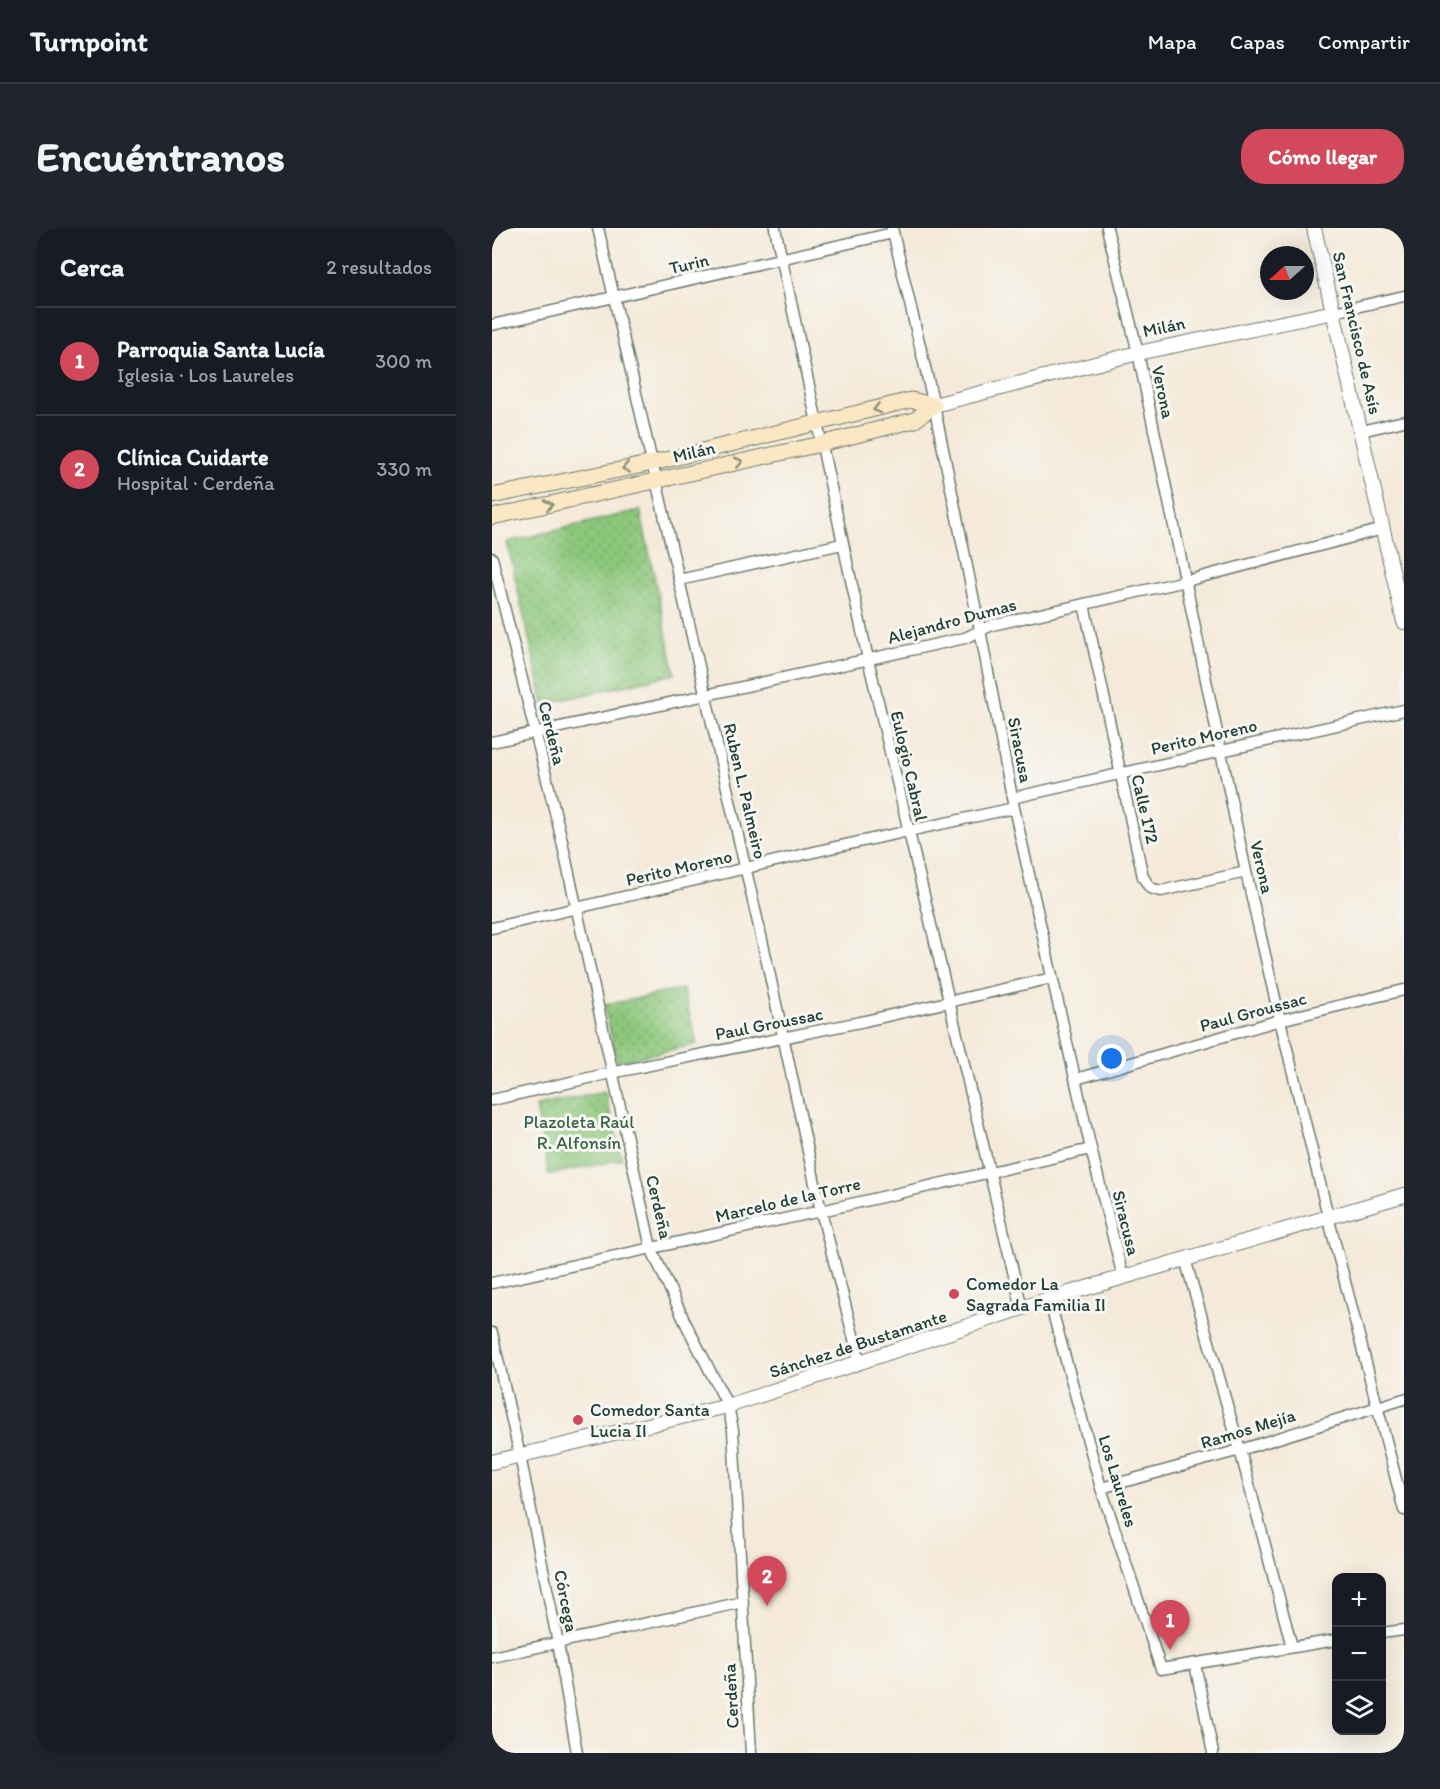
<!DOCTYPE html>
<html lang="es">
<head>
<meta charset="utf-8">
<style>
	:root { --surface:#171b24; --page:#20242c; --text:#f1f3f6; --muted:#9ea1a6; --line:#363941; --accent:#d1495b }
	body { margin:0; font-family:Itim,sans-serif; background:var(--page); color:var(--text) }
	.controls { position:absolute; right:18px; bottom:18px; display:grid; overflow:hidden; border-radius:12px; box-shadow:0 6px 24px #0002 }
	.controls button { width:54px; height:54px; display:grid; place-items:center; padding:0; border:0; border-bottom:2px solid var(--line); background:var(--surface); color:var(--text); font:30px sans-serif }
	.compass { position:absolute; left:768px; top:18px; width:54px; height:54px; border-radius:50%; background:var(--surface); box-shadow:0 6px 24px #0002; rotate:249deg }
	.you { position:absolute; left:620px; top:831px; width:21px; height:21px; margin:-15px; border:4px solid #fff; border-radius:50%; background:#1a73e8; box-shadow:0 0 0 9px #1a73e833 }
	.badge { display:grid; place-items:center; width:39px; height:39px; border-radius:50%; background:var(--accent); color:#fff; font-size:20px; font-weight:700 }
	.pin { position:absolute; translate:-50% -50px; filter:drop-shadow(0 2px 3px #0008) }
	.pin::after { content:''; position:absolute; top:32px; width:21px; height:18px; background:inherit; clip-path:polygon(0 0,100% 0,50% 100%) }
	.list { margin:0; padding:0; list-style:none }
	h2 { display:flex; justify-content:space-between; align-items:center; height:78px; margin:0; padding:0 24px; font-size:26px }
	h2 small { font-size:20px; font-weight:400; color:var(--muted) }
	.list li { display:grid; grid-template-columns:39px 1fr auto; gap:18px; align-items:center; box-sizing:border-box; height:108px; padding:0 24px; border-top:2px solid var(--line) }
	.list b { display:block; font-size:22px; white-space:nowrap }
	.list p { margin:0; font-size:20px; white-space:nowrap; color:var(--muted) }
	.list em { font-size:20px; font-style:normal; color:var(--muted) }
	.icon { flex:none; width:33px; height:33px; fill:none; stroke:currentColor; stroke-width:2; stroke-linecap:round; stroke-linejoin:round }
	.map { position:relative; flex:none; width:912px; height:1525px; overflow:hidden; border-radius:24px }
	header { display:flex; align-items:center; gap:36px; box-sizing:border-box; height:84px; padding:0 30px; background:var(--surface); border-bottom:2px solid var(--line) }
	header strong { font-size:28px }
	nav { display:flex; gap:33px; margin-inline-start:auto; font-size:21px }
	.intro { display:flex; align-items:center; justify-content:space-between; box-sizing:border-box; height:144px; padding:0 36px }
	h1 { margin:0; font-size:42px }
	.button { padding:15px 27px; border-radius:24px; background:var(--accent); color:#fff; font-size:21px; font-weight:700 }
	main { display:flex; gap:36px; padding:0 36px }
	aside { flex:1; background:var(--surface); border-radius:24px; box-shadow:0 6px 24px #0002 }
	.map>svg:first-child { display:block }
	.grass { fill:url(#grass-dots); stroke:#568258; stroke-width:1.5 }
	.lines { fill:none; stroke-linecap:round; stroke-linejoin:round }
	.minor-casing { stroke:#6a7a6e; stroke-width:13 }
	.tertiary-casing { stroke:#6a7a6e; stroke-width:16 }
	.secondary-casing { stroke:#6a7a6e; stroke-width:17 }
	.minor { stroke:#fff; stroke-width:10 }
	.tertiary { stroke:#fff; stroke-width:14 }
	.secondary { stroke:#fae7c3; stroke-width:15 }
	.oneway { stroke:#8c927c }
	.poi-dot { fill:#d1495b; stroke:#f6f6f2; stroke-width:2 }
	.labels { text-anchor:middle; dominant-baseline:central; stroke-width:6; stroke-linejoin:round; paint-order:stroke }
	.street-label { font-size:18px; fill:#1f3d34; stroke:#f6f6f2 }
	.park-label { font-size:18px; fill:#3a6046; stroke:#f6f6f2 }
	.poi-label { font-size:18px; fill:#1f3d34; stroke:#f6f6f2; text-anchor:start }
</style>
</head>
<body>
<header>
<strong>Turnpoint</strong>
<nav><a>Mapa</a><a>Capas</a><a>Compartir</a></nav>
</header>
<div class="intro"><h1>Encuéntranos</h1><a class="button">Cómo llegar</a></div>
<main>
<aside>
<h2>Cerca<small>2 resultados</small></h2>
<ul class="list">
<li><span class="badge">1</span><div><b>Parroquia Santa Lucía</b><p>Iglesia · Los Laureles</p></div><em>300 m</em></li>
<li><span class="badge">2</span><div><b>Clínica Cuidarte</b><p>Hospital · Cerdeña</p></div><em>330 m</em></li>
</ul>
</aside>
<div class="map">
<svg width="912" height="1525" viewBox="0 0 912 1525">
	<defs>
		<pattern id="grass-dots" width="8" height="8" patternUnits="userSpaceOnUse" patternTransform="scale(1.5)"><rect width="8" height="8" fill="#8dc77b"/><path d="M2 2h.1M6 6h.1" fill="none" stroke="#73a366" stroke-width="1.8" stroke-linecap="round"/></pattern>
	</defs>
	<rect width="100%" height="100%" fill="#f6f6f2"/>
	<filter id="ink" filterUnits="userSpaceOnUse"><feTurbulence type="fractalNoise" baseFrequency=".0167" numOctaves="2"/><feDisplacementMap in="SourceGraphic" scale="12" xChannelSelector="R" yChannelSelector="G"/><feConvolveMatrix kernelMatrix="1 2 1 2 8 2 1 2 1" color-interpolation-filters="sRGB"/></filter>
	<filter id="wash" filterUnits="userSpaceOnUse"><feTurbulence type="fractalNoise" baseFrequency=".008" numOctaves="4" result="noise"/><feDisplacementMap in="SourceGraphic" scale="24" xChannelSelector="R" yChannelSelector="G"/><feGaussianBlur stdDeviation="1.35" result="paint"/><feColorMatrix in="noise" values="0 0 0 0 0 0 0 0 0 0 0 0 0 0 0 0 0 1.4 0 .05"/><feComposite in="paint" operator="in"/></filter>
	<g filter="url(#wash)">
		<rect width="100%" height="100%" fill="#f5ead9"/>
		<!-- grass -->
		<path class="grass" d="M148,282L183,446L52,476L15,314Z
			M191,761L205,816L125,834L112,777Z
			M113,864L130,931L57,947L44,878Z"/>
	</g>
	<g filter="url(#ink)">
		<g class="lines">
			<defs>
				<path id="minor" d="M106,0L273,725L329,983L368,1134
					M283,0L376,431L530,1081
					M400,0L442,177L488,402L522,580L599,921L631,1049
					M615,0L646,125L754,644L788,792L836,988L912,1282
					M842,84L912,68
					M0,97L401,5
					M869,203L912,193
					M0,330L67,600L159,1020L193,1094L236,1178L241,1202L259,1525
					M187,352L350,316
					M592,376L651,649L658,660L669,663L754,644
					M0,514L473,410L500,397L694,353L891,301
					M520,570L912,482
					M0,700L339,620L522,580
					M584,851L788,792L912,762
					M0,872L119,845L373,793L560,750
					M693,1031L748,1222L800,1419
					M0,1055L329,983L599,921
					M557,1071L609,1260L669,1441L844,1412
					M0,1105L28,1228L66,1415L85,1525
					M609,1260L748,1222L912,1171
					M890,1405L912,1402
					M0,1429L251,1374
					M703,1436L721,1525"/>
				<path id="tertiary" d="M822,0L912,394
					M442,177L646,125L842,84
					M0,1234L236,1178L557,1071L912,967"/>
				<path id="secondary" d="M0,268L161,235L419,172L442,177
					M0,289L329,216L423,192L442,177"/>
			</defs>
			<!-- minor casing -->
			<use href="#minor" class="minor-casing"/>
			<!-- tertiary casing -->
			<use href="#tertiary" class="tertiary-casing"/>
			<!-- secondary casing -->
			<use href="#secondary" class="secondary-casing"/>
			<!-- minor -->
			<use href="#minor" class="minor"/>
			<!-- tertiary -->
			<use href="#tertiary" class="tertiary"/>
			<!-- secondary -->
			<use href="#secondary" class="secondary"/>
		</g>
		<!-- one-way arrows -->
		<defs><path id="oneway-chevron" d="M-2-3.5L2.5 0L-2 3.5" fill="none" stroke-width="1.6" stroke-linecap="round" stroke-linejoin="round" transform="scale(1.5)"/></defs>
		<g class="oneway">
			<use href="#oneway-chevron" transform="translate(385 181) rotate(166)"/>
			<use href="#oneway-chevron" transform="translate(247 234) rotate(-13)"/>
			<use href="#oneway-chevron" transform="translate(134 240) rotate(168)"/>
			<use href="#oneway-chevron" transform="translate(57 277) rotate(-13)"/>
		</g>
	</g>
	<!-- markers -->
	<g class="poi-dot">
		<circle cx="462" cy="1066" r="6"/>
		<circle cx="86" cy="1192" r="6"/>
	</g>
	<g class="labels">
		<!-- street labels -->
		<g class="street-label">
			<text transform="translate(197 36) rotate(-13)">Turin</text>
			<text transform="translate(672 99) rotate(-12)">Milán</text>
			<text transform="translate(865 105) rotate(77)">San Francisco de Asís</text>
			<text transform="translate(671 164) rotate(78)">Verona</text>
			<text transform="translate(202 224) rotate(-13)">Milán</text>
			<text transform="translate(460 393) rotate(-15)">Alejandro Dumas</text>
			<text transform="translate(60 505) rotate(76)">Cerdeña</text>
			<text transform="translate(712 509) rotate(-13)">Perito Moreno</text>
			<text transform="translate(528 522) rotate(79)">Siracusa</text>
			<text transform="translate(417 538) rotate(77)">Eulogio Cabral</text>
			<text transform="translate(253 563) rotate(77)">Ruben L. Palmeiro</text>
			<text transform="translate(653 581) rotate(77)">Calle 172</text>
			<text transform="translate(770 639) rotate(77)">Verona</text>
			<text transform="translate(187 640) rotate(-13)">Perito Moreno</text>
			<text transform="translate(761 784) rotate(-15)">Paul Groussac</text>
			<text transform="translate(277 796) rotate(-11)">Paul Groussac</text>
			<text transform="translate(296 972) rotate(-13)">Marcelo de la Torre</text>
			<text transform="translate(167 979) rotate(77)">Cerdeña</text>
			<text transform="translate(634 995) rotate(76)">Siracusa</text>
			<text transform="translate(366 1116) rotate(-18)">Sánchez de Bustamante</text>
			<text transform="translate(756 1201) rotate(-17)">Ramos Mejía</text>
			<text transform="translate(626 1253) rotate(73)">Los Laureles</text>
			<text transform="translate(74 1373) rotate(79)">Córcega</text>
			<text transform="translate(239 1468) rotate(-93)">Cerdeña</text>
		</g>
		<!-- park labels -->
		<g class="park-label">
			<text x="87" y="894">Plazoleta Raúl<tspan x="87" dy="21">R. Alfonsín</tspan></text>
		</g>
		<!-- poi labels -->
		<g class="poi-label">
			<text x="474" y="1056">Comedor La<tspan x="474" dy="21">Sagrada Familia II</tspan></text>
			<text x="98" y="1182">Comedor Santa<tspan x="98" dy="21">Lucia II</tspan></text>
		</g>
	</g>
</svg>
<div class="controls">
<button>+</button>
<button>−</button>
<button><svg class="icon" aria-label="layers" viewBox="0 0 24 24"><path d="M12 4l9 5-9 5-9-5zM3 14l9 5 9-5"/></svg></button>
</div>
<svg class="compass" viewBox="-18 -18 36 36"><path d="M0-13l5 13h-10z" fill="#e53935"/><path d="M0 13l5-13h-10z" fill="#9ea1a6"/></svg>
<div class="you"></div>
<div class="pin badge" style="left:678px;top:1422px">1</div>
<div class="pin badge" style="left:275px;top:1378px">2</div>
</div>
</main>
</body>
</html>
